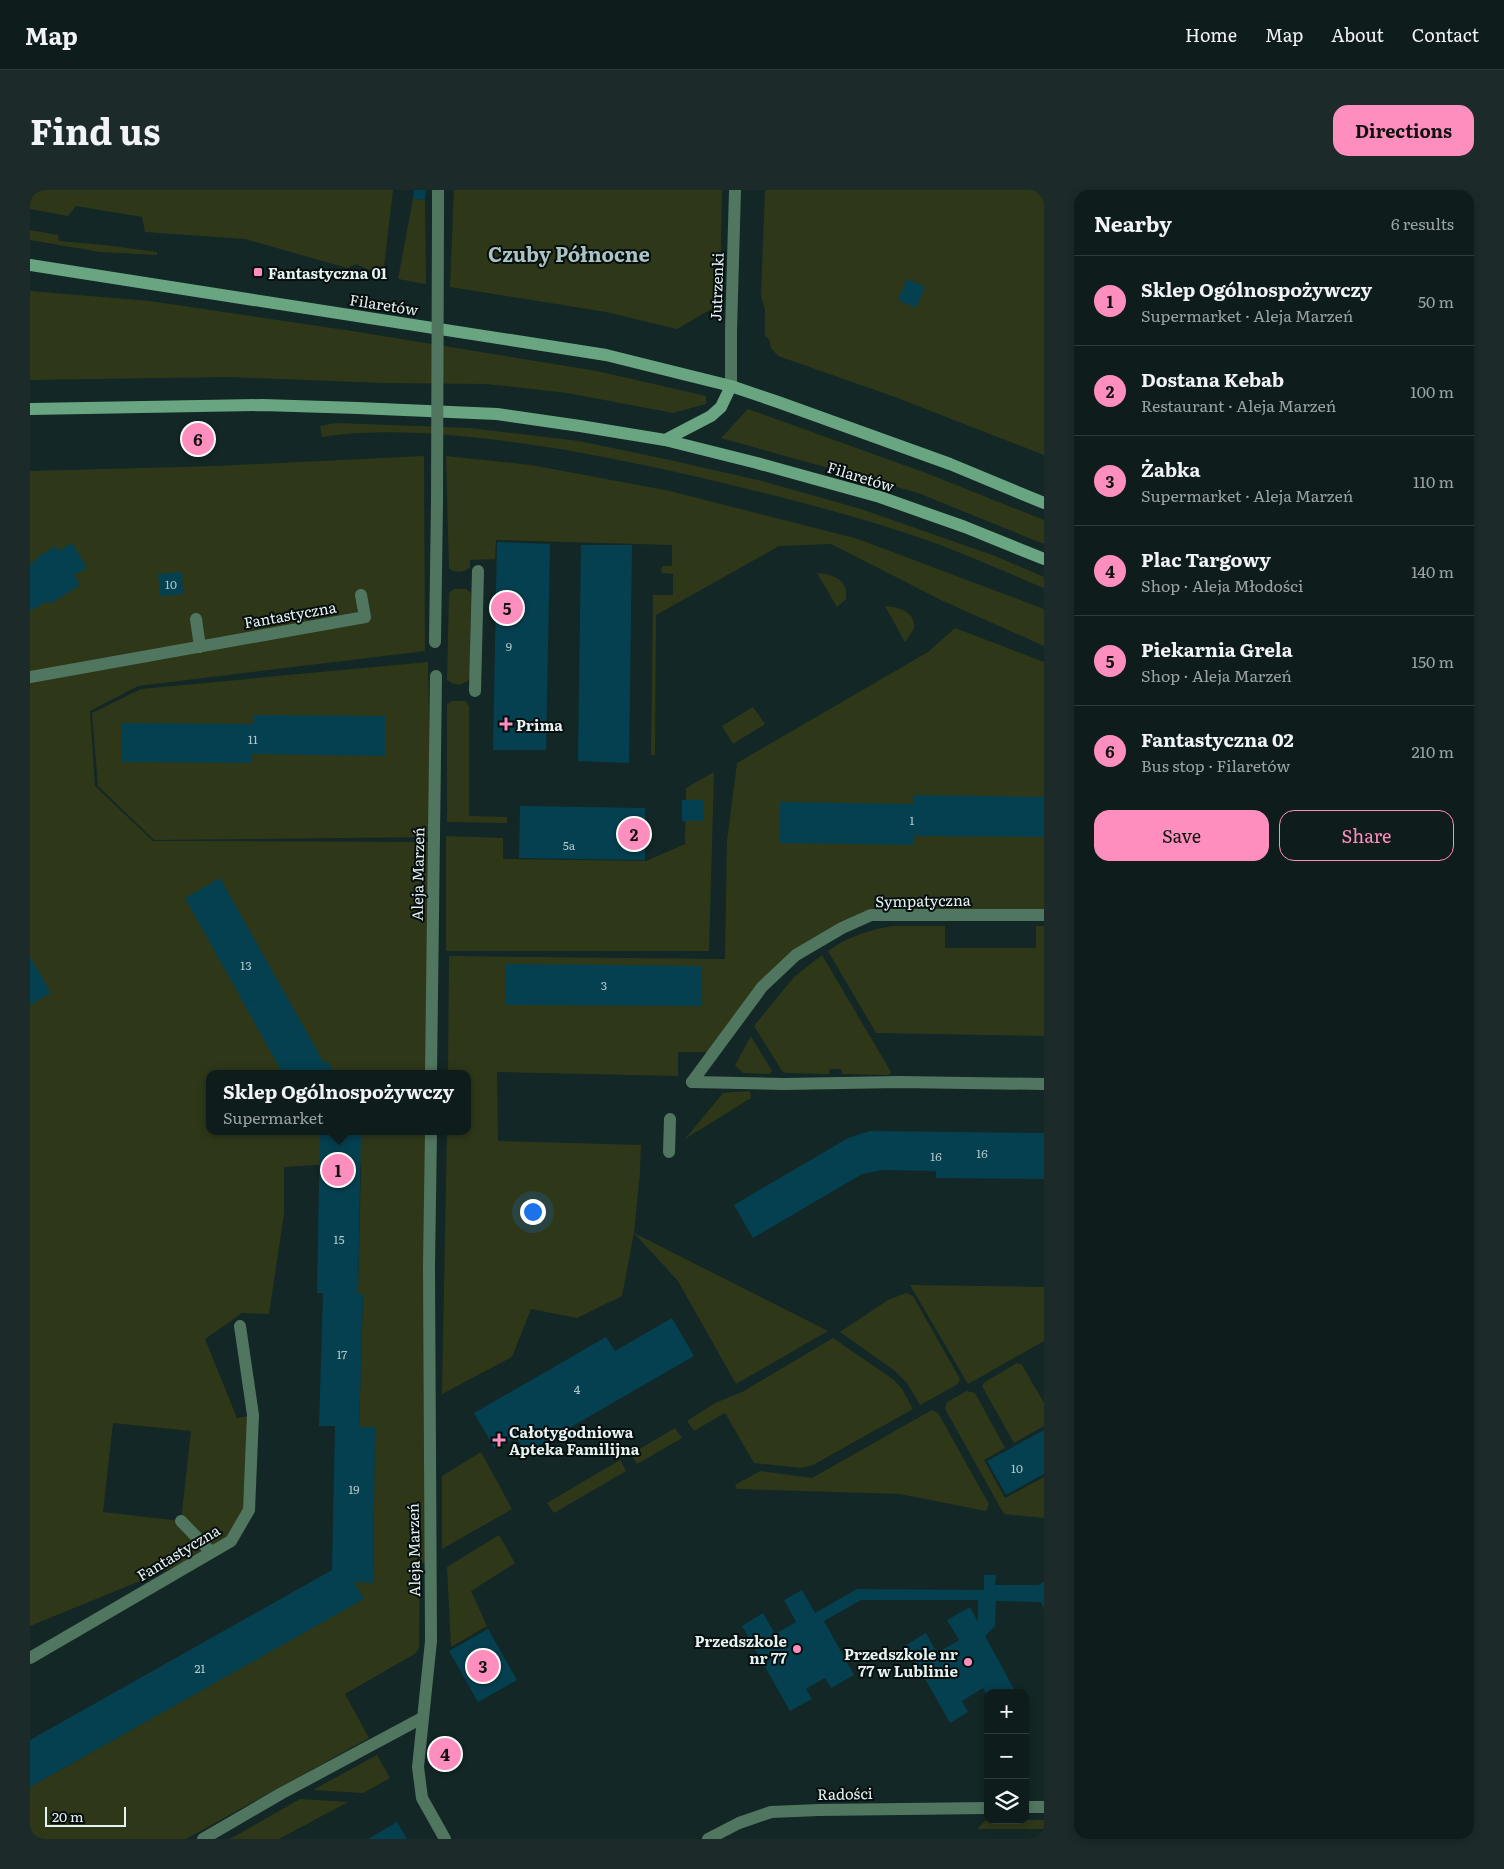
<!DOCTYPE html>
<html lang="en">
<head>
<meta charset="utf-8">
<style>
	:root { --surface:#0e1d1c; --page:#1c2a29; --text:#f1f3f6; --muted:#9ba2a3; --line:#2e3b3b; --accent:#fe8ebe }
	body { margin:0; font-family:Literata,serif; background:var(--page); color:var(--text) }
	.controls { position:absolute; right:15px; bottom:15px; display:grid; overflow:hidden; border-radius:10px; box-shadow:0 2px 8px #0003 }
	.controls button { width:45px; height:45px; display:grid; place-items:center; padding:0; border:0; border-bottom:1px solid var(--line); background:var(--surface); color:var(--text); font:25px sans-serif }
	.scale { position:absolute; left:15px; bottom:12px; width:81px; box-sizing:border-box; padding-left:5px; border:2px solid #e5f2f1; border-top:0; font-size:14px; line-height:18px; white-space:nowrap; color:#e5f2f1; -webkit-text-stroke:4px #060e0e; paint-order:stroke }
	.you { position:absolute; left:502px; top:1021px; width:18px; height:18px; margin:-12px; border:4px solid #fff; border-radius:50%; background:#1a73e8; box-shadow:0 0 0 8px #1a73e833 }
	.badge { display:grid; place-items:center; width:32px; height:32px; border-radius:50%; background:var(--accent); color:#111; font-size:16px; font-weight:700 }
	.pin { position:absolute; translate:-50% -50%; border:2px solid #fff; box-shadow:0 1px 5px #0006 }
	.popup { position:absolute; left:176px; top:880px; width:265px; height:65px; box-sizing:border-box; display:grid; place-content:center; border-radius:10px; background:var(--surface); filter:drop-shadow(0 1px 4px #0005); font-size:16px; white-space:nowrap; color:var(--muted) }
	.popup b { font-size:19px; color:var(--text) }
	.popup::after { content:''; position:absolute; left:50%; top:100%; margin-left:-10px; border:10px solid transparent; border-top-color:var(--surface) }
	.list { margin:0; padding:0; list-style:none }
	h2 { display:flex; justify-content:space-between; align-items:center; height:65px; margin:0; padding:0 20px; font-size:21px }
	h2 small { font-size:16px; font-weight:400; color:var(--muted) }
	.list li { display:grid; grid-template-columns:32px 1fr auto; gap:15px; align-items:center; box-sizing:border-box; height:90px; padding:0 20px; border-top:1px solid var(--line) }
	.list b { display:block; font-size:19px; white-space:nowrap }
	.list p { margin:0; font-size:16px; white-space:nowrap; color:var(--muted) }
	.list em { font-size:16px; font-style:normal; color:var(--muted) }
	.actions { display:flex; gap:10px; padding:15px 20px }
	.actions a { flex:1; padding:11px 0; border:1px solid var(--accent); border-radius:15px; text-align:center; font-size:18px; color:var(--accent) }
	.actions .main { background:var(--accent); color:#111 }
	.icon { flex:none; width:28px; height:28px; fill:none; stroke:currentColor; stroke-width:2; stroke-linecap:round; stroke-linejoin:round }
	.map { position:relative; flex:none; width:1014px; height:1649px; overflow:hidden; border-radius:15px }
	header { display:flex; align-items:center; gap:30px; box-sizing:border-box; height:70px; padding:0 25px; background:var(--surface); border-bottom:1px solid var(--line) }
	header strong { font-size:24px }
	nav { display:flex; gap:28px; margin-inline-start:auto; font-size:18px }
	.intro { display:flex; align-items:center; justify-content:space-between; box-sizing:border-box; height:120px; padding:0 30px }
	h1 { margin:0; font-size:35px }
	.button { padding:12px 22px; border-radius:15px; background:var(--accent); color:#111; font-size:18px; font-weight:700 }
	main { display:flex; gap:30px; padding:0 30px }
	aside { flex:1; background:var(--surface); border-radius:15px; box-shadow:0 2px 8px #0003 }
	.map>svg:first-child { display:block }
	.green { fill:#2e3819; fill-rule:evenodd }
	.building { fill:#054050 }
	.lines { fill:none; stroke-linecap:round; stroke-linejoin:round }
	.service { stroke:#51765f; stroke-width:12 }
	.pedestrian { stroke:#51765f; stroke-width:12 }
	.minor { stroke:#51765f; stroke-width:12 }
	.secondary { stroke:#69a581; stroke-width:12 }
	.pedestrian-bridge { stroke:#51765f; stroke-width:12 }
	.poi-dot { fill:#fe8ebe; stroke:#060e0e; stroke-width:2 }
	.labels { text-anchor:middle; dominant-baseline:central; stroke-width:4; stroke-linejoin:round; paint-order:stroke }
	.number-label { font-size:12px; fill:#adc6c9 }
	.poi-label { font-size:15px; font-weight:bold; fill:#e5f2f1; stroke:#060e0e; text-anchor:start }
	.street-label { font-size:15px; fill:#e5f2f1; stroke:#060e0e }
	.district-label { font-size:20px; font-weight:bold; fill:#abc4c2; stroke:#060e0e }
</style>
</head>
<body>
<header>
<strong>Map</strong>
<nav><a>Home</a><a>Map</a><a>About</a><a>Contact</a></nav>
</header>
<div class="intro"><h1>Find us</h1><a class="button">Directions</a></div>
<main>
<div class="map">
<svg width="1014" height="1649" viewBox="0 0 1014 1649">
	<rect width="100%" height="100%" fill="#122726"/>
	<!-- green -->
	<path class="green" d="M0,0H363L353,86L326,74L317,78L215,49L115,42L112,27L46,16L38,26L0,19Z
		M424,0H692L690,114L647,139L576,122L420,97Z
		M735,0H1014V265L865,207L748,166L741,158L739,149L735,146V120L731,105Z
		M383,9L395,10L396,94L368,89Z
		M0,40L28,45L29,51L75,55L127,62V65L70,62L0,50Z
		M0,101L120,111L322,141L567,181L676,206V214L643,223L537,203L457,194L355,193L197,187L0,190Z
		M718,219L896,283L1014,330V354L888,303L691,248Z
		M306,233L440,238L473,242L549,251L640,270L732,291L831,319L965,366L1014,387V398C980,384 947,369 913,356C859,336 805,321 750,307C679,289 608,273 536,260C459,248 369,235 292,247L290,236Z
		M394,266L395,461L108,496L60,521L65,596L123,651L404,652L401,884H179V941H401L399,1373H390L389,1457L386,1463L315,1504L339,1548L156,1649H0V1597L333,1409L324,1392H343L345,1237H329L333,1105L328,1104L331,976L284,975L254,977V1024L239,1124L212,1123L175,1149L207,1228L223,1225L219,1320L201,1351L181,1362L0,1436V281L186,276ZM83,1233L161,1241L151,1331L73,1322Z
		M416,266L501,275L640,301L828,349L1014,419V456L913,411L801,354L749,356L626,425L625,565H621L623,405H643V384L632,383L631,379L633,376H642V355L466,350L465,369L440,370V377C433,383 427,383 419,379Z
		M787,383C803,384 819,390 816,409L807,417Z
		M424,399H436L441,403L440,489C432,496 425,496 417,490L419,403Z
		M855,416C866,417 883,420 884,434C885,440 878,447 875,452Z
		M925,438L1014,472V725L841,726L766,765L683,862H648V886L467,882L468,951L611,955L610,982L604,1043L798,1141L706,1194L648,1091L604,1043L592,1106L547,1128L501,1119L482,1167L412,1204L417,941H437V884H418L419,766L695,769L697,651L707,573L898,462Z
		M398,472L401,647L124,650L68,596L62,523L111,499Z
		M422,511H435L439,516V626L477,627V633L417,632V514Z
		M723,517L735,534L703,554L692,536Z
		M684,582L679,761H416V646L473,648V669L616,671L655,654L656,598Z
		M863,736H915V758H1006V736H1014V846L846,843L798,761C818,746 840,740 863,736Z
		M792,765L861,882L859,885L812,884L811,879H800L799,884L756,883L752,881L724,836L764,787Z
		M721,846L742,881L739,884L713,883L705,875Z
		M720,901L721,908L655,949L693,903Z
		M880,1095L1014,1097V1151L938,1194Z
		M876,1103L883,1106L930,1189L928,1194L890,1215L877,1193L865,1181L810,1142L858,1110Z
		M803,1148L864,1190L872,1199L883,1219L783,1275L771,1278L724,1273L695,1223L664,1241L657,1231L685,1213L712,1202Z
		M987,1173L992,1175L1014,1213V1236L984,1253L952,1196L955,1192Z
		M937,1201L945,1203L975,1258L954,1270L975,1308L1014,1287V1328L974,1324L915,1219L917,1212Z
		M902,1220L908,1223L959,1314L956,1321L870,1304L707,1299L705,1295L730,1281L782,1288Z
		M645,1238L652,1248L607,1274L601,1264Z
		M451,1262L482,1319L412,1359V1286Z
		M590,1270L596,1281L524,1323L517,1313Z
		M469,1345L485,1373L441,1401L457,1436L421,1457L417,1377Z
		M347,1565L360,1588L333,1603L283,1600Z
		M270,1609L318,1612L249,1649H200Z
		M957,1629L1014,1630V1639H947Z"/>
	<!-- building -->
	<path class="building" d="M384,0H396L395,10L383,9Z
		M877,89L895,97L886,118L868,110Z
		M467,352L520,354L516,560H463Z
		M42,353L57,378L44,385L50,395L20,414L18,411L0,421V374L8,369L7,367L26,356L29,361Z
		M551,355H602L599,573L548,571Z
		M152,382L153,404L130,406L128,384Z
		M224,525L355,526V566L222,564V573L91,572V533L224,534Z
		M883,605L1014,607V647L884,646L883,655L750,653V612L883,614Z
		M652,610H674L673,631H652Z
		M490,616L615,618V670L489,668Z
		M190,688L294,873L297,871L305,884H253L155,708Z
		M0,767L21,803L0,815Z
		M476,774L672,776V816L476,815Z
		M290,941H331L328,1104H333L329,1237H345L343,1393L324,1392L334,1409L0,1597V1550L302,1380L305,1236H289L293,1103H287Z
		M840,941L1014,943V989L906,988V981L852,980L832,984L723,1048L704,1015L818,948Z
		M642,1128L664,1166L496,1263L486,1247L465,1259L444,1223L576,1147L585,1161Z
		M1014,1240V1284L976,1305L957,1271Z
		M954,1385H966L965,1395H1008L1014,1392V1419L1011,1412L966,1411L965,1436L955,1446L984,1499L977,1503H958V1507L953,1498L932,1511L938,1522L920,1533L876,1455L896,1443L907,1463L929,1450L917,1430L940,1417L948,1432V1410H831L794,1431L824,1485L801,1498L795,1488L776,1499L782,1509L760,1521L712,1436L733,1423L745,1444L766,1432L754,1410L772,1400L785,1423L827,1399L954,1400Z
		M458,1439L487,1490L448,1512L419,1461Z
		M367,1632L377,1649H338Z"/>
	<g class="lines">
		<!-- service -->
		<path class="service" d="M445,501L448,381
			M662,892L753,894L870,892L1014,894
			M639,962L640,929"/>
		<!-- pedestrian -->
		<path class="pedestrian" d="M408,23V0
			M405,452L407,312
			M401,884L406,486
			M401,941L399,1076L401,1451L388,1577L392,1608L415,1649
			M173,1649L252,1603L392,1528"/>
		<!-- minor -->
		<path class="minor" d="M701,196V141L705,0
			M166,429L170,457
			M0,487L335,427L331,405
			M662,892L732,797L766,765L812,738L841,725H1014
			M151,1331L181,1362
			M0,1468L201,1351L219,1320L223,1225L210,1136
			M995,1617H1014
			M678,1649L709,1633L741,1622L789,1620L958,1618"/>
		<!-- secondary -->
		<path class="secondary" d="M0,75L576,165L701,196L748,212L920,274L1014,313
			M0,219L232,215L328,218L467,224L550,236L635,250L727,273L850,307L935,337L1014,369
			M635,250L681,226L691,217L701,196"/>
		<!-- pedestrian-bridge -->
		<path class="pedestrian-bridge" d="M407,312L408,23"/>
	</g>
	<!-- markers -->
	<g class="poi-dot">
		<rect x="223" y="77" width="10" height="10" rx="2.5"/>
		<path d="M473.5 526.5h5v5h5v5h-5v5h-5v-5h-5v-5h5z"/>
		<path d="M466.5 1242.5h5v5h5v5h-5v5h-5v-5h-5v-5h5z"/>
		<circle cx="767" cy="1459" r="5"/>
		<circle cx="938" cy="1472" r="5"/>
	</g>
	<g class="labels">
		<!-- number labels -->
		<g class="number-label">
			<text x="141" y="394">10</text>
			<text x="479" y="456">9</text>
			<text x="223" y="549">11</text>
			<text x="882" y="630">1</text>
			<text x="539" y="655">5a</text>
			<text x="216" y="775">13</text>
			<text x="574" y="795">3</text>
			<text x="952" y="963">16</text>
			<text x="906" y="966">16</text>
			<text x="309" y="1049">15</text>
			<text x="312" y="1164">17</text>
			<text x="547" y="1199">4</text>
			<text x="987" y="1278">10</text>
			<text x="324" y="1299">19</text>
			<text x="170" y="1478">21</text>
		</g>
		<!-- poi labels -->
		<g class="poi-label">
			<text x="238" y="82">Fantastyczna 01</text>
			<text x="486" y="534">Prima</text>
			<text x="479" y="1241">Całotygodniowa<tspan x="479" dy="17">Apteka Familijna</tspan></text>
			<text x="757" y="1450" text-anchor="end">Przedszkole<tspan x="757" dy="17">nr 77</tspan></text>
			<text x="928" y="1463" text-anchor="end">Przedszkole nr<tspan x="928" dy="17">77 w Lublinie</tspan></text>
		</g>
		<!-- street labels -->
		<g class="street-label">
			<text transform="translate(686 97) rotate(-88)">Jutrzenki</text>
			<text transform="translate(354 114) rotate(9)">Filaretów</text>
			<text transform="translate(831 286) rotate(17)">Filaretów</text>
			<text transform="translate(260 424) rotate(-10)">Fantastyczna</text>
			<text transform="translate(387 684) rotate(-89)">Aleja Marzeń</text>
			<text transform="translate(893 710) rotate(-1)">Sympatyczna</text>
			<text transform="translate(383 1360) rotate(-91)">Aleja Marzeń</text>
			<text transform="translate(148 1362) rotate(-31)">Fantastyczna</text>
			<text transform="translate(815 1603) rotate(-1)">Radości</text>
		</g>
		<!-- district labels -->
		<g class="district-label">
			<text x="539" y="63">Czuby Północne</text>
		</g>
	</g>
</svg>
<div class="controls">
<button>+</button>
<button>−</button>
<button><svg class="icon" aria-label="layers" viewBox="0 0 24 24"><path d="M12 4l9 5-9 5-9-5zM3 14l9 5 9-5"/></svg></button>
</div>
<div class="scale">20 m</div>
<div class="you"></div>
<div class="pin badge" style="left:308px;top:980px">1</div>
<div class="popup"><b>Sklep Ogólnospożywczy</b>Supermarket</div>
<div class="pin badge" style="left:604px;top:644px">2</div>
<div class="pin badge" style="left:453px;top:1476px">3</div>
<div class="pin badge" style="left:415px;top:1564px">4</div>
<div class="pin badge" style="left:477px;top:418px">5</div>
<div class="pin badge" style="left:168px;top:249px">6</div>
</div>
<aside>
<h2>Nearby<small>6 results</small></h2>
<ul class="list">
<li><span class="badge">1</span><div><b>Sklep Ogólnospożywczy</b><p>Supermarket · Aleja Marzeń</p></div><em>50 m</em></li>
<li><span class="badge">2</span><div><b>Dostana Kebab</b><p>Restaurant · Aleja Marzeń</p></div><em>100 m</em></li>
<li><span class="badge">3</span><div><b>Żabka</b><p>Supermarket · Aleja Marzeń</p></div><em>110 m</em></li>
<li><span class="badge">4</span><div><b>Plac Targowy</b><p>Shop · Aleja Młodości</p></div><em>140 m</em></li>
<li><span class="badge">5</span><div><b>Piekarnia Grela</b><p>Shop · Aleja Marzeń</p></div><em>150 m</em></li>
<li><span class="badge">6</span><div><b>Fantastyczna 02</b><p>Bus stop · Filaretów</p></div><em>210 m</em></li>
</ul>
<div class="actions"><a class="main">Save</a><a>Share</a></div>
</aside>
</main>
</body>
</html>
